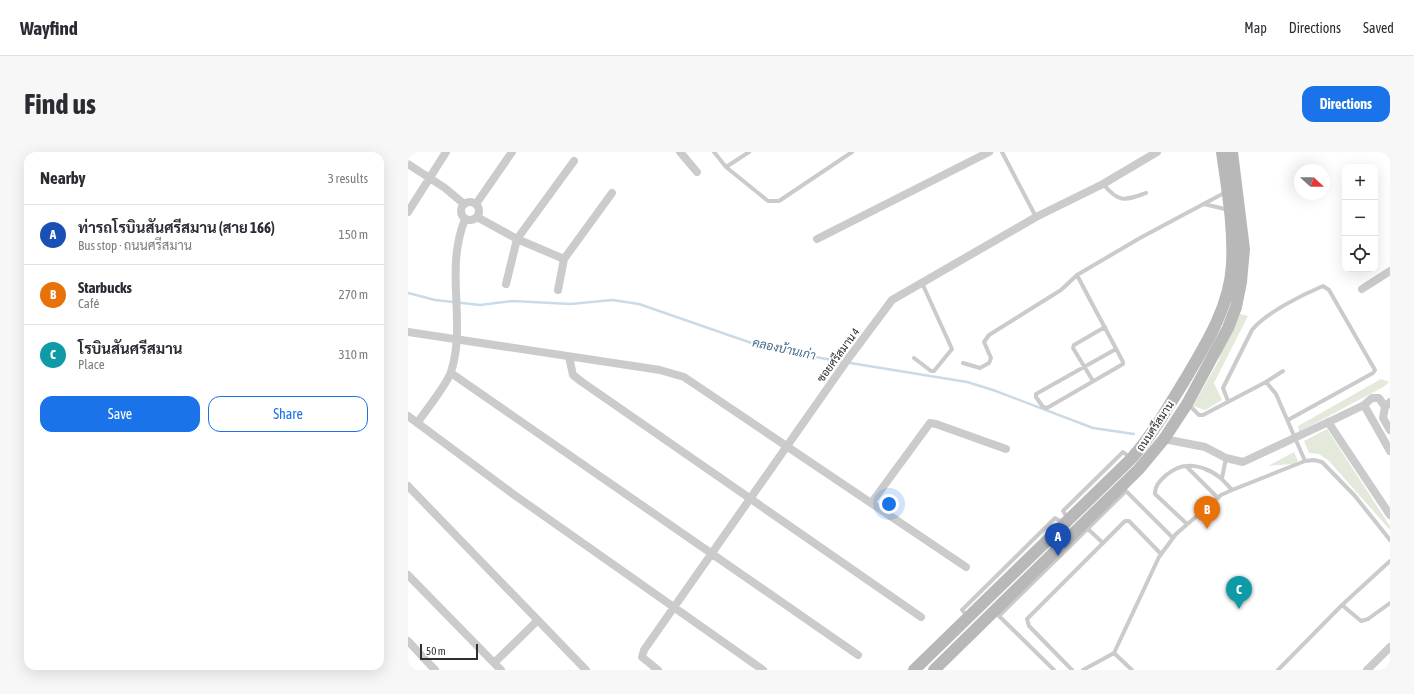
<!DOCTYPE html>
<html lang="en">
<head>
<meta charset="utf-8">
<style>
	:root { --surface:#fff; --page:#f7f7f7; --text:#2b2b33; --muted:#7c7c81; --line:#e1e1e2; --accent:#1a73e8 }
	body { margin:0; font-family:"Asap Condensed",Sarabun,sans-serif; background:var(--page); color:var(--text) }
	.controls { position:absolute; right:12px; top:12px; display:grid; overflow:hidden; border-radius:8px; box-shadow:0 4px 16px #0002 }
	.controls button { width:36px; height:36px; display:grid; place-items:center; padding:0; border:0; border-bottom:1px solid var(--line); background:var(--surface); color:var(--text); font:20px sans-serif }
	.compass { position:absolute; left:886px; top:12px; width:36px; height:36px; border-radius:50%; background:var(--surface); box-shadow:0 4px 16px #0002; rotate:111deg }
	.scale { position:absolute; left:12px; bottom:10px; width:58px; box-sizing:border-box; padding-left:4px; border:2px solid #2e2e2e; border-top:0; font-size:11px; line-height:14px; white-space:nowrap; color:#2e2e2e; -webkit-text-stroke:3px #fff; paint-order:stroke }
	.you { position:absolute; left:481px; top:352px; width:14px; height:14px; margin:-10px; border:3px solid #fff; border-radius:50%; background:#1a73e8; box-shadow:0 0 0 6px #1a73e833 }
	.badge { display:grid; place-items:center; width:26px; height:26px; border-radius:50%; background:var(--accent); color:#fff; font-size:13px; font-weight:700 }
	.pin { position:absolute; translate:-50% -33px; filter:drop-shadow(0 1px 2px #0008) }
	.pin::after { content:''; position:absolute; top:21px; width:14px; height:12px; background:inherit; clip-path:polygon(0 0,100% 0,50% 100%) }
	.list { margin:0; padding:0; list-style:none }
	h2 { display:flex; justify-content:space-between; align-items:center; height:52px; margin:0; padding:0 16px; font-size:17px }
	h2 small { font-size:13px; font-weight:400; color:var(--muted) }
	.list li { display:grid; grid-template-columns:26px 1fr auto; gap:12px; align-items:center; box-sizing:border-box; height:60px; padding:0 16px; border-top:1px solid var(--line) }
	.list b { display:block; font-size:15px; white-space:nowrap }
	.list p { margin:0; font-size:13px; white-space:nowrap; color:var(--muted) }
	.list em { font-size:13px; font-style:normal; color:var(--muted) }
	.actions { display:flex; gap:8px; padding:12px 16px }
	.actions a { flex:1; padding:9px 0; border:1px solid var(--accent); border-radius:12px; text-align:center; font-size:14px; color:var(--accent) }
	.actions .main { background:var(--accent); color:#fff }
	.icon { flex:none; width:22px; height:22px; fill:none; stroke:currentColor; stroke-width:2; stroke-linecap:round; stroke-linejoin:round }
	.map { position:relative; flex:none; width:982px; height:518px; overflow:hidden; border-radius:12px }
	header { display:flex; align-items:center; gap:24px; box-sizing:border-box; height:56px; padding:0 20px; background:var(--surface); border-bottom:1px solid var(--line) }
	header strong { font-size:19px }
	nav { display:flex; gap:22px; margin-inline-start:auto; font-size:14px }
	.intro { display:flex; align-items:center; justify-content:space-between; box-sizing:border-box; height:96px; padding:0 24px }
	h1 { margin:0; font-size:28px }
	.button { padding:10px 18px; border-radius:12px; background:var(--accent); color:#fff; font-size:14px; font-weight:700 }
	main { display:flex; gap:24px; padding:0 24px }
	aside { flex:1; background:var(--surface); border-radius:12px; box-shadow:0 4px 16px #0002 }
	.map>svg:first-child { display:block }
	.green { fill:#e3eadc }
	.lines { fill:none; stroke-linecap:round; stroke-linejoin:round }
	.stream { stroke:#cadbe8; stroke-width:2.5 }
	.lane { stroke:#cbcbcb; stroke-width:4 }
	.street { stroke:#cbcbcb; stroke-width:8 }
	.secondary { stroke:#b8b8b8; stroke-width:12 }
	.labels { text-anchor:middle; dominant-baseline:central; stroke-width:4; stroke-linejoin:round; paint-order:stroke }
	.street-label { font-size:11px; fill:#2e2e2e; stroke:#fff }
	.water-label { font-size:12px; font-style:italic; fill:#436a88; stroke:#fff }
</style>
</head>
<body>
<header>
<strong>Wayfind</strong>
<nav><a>Map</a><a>Directions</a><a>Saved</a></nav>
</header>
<div class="intro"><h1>Find us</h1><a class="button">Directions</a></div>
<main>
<aside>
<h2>Nearby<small>3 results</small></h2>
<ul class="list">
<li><span class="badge" style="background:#1a4fb4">A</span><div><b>ท่ารถโรบินสันศรีสมาน (สาย 166)</b><p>Bus stop · ถนนศรีสมาน</p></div><em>150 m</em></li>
<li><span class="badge" style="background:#e8710a">B</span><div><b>Starbucks</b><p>Café</p></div><em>270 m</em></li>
<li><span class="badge" style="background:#0f9aa8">C</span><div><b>โรบินสันศรีสมาน</b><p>Place</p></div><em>310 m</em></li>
</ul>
<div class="actions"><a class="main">Save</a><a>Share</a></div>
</aside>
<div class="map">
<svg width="982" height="518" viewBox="0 0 982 518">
	<rect width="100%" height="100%" fill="#fff"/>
	<!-- green -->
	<path class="green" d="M829,161L840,164L806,231L814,248L797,258L785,254L811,208L815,193Z
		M973,227L981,230L977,234L891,280L890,274Z
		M919,277L982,374V378L921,309L911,302L901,301L896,289Z
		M886,300L890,309L885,312L860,314Z"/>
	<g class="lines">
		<!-- stream -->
		<path class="stream" d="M0,141L27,148L72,153L104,149L163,152L204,148L231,152L358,196L424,208L559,230L585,238L685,276L726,282"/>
		<!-- lane -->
		<path class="lane" d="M306,0L318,15
			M341,0L318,15L360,49H371L444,0
			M594,0L628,65
			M695,32C711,51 716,49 738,41
			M796,52L821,58
			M669,123C684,152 700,181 715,210V212L639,256L635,255L628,245V242L708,197
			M506,206L523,219H526L544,197L514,131
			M555,211L572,216L581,211L583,206L576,190L581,183L653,138L669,123L732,86L818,40
			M685,229L665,196L666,193L697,175
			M858,230L875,219
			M820,249L815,236L844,178C857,161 896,142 915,134L921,138L967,218L965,221L880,268
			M781,253L791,263H795L858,230L868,242L897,309
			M778,314L810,346
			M814,326L818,306
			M716,337L765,386
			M660,367L655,359L715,300L723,306
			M779,372L747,342C746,329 767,314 779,314C784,313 793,315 797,317C809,321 816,329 824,338
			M680,377L695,391
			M934,453L953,469L960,467L982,451
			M589,462L646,518
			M591,464L718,339
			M560,465L554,458L647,366L656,371
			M706,501L724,518
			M664,518L621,474L619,467L717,369H721L753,402
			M675,518L706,501L751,405L768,382L813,343L824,338L897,309L906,308L914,310L947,344L982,388
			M870,518L934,453L982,409"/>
		<!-- street -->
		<path class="street" d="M272,0L289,20
			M0,12L37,36L56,52
			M53 59a9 9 0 1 1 18 0a9 9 0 1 1-18 0Z
			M68,52L104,0
			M0,60L38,0
			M69,65L109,87L156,107
			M409,87L581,0
			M98,132L109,87L166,9
			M954,137L982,119
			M150,138L156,107L204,41
			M0,180L252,218L276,225L558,415
			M161,205L165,223L174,230L513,465
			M43,221L450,503
			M982,250L977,255L975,266L982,278
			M956,253L982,299
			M0,264L105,342L355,518
			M920,270L982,363
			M9,271C17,260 39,232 43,220C59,170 36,120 57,67
			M756,287L797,295L818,306L835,310L927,267L956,253L964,246H971L977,255
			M0,334L178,518
			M464,350L522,271L528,272L598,297
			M0,423L93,518
			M0,489L27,518
			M86,511L130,468
			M250,518L234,505L236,498L440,207L484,148L628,65L695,32L749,0
			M959,518L982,495"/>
		<!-- secondary -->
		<path class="secondary" d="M506,518L724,306C744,283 759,257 775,231C797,194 822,155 824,112C826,74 819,37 814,0
			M526,518L731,317L756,287L779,252L820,176L828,155L833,130L836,97L824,0"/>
	</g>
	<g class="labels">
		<!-- street labels -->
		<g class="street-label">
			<text transform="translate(430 203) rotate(-54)">ซอยศรีสมาน 4</text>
			<text transform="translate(747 274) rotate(-56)">ถนนศรีสมาน</text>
		</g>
		<!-- water labels -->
		<g class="water-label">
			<text transform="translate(376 197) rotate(12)">คลองบ้านเก่า</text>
		</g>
	</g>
</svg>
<div class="controls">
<button>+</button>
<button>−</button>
<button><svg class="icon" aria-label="locate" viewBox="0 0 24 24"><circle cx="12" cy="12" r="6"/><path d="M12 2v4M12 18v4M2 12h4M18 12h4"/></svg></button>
</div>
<svg class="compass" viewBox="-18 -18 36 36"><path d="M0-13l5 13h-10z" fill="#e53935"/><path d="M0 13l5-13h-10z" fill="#7c7c81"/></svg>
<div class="scale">50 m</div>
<div class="you"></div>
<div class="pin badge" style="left:650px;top:404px;background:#1a4fb4">A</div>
<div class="pin badge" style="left:799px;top:377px;background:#e8710a">B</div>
<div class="pin badge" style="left:831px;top:457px;background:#0f9aa8">C</div>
</div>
</main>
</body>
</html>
